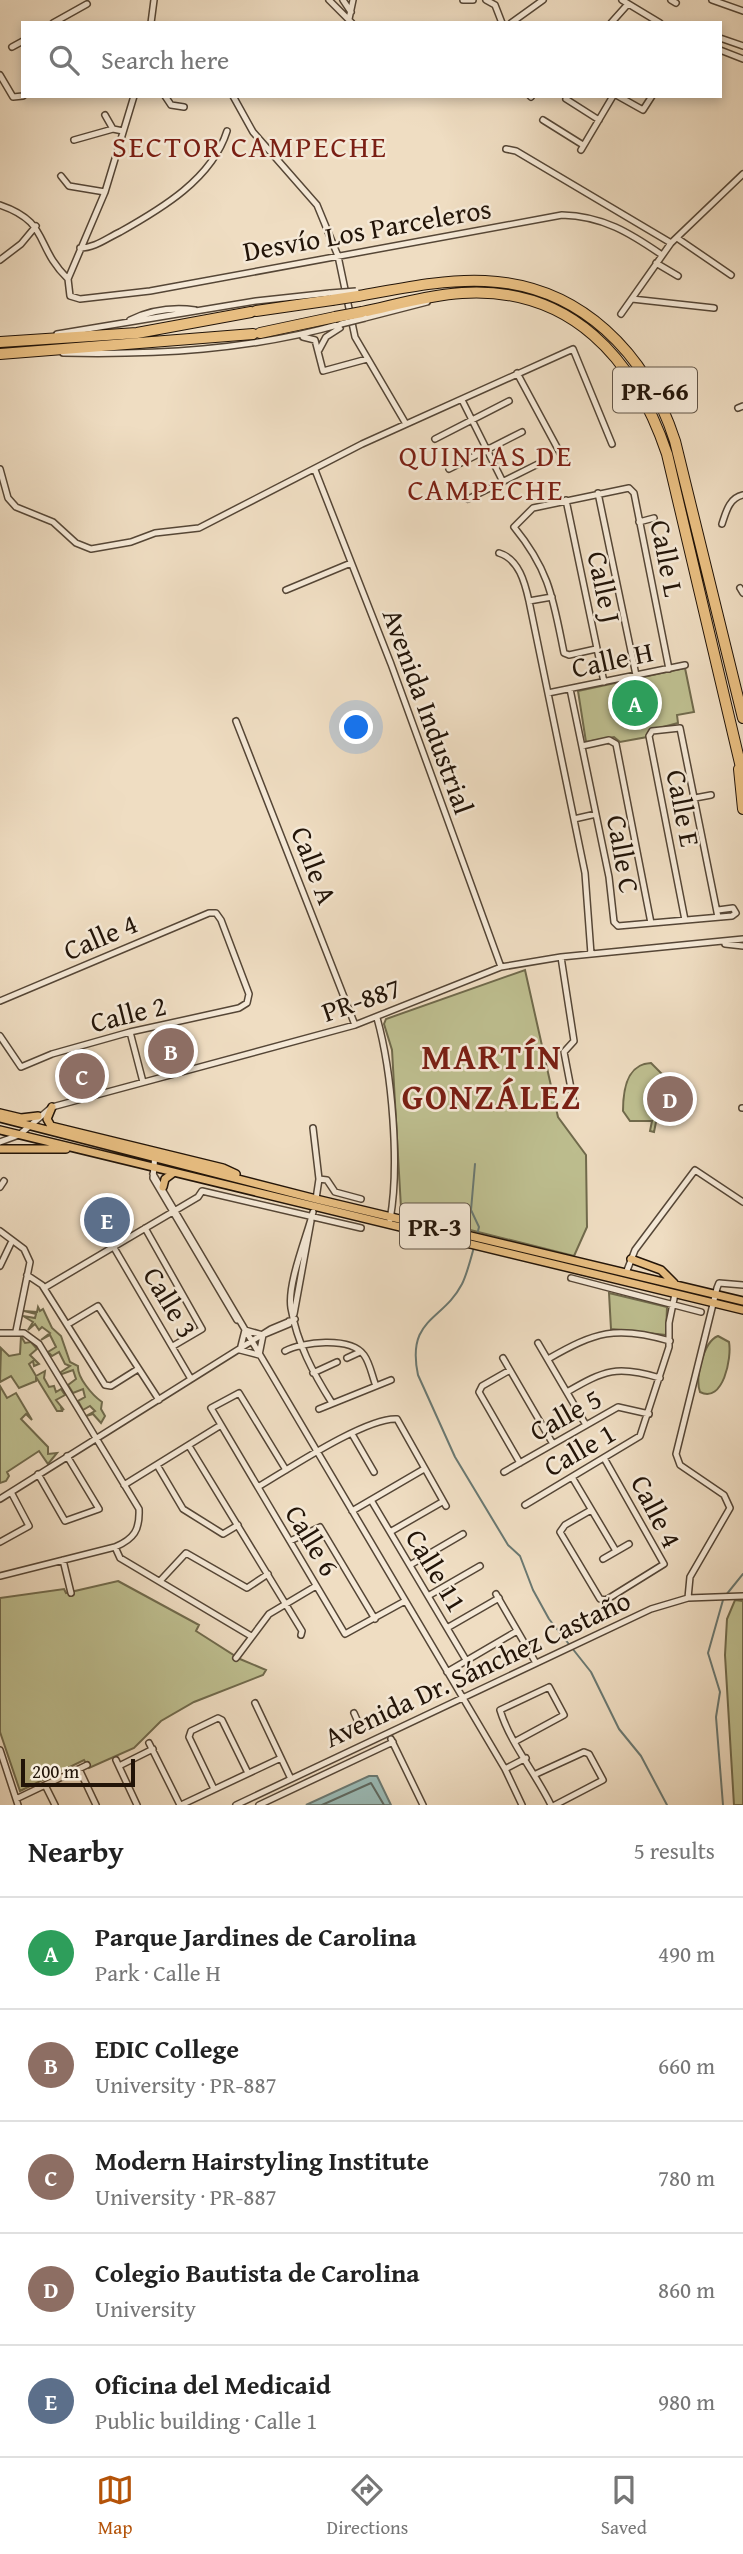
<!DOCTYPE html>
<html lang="en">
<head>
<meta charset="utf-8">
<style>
	:root { --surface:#fff; --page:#f2f2f2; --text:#222; --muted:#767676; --line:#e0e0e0; --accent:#b45309 }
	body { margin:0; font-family:"Gentium Book Plus",serif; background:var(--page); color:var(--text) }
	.scale { position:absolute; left:21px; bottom:18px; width:114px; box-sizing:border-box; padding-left:7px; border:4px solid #221408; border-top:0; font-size:19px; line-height:24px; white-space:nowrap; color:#221408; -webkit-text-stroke:5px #f5e9d7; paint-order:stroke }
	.you { position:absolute; left:357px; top:728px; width:24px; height:24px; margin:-18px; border:5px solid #fff; border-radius:50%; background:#1a73e8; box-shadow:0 0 0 10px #1a73e833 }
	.badge { display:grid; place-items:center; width:46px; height:46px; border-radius:50%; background:var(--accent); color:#fff; font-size:23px; font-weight:700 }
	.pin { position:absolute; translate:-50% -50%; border:4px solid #fff; box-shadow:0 2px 7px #0006 }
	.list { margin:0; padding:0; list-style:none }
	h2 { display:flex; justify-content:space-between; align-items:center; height:91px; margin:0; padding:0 28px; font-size:30px }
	h2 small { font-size:23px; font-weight:400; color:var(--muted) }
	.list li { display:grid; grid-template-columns:46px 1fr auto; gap:21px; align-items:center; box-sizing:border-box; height:112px; padding:0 28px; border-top:2px solid var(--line) }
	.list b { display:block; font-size:26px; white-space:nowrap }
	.list p { margin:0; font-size:23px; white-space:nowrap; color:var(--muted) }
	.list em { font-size:23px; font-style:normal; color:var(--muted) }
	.icon { flex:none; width:38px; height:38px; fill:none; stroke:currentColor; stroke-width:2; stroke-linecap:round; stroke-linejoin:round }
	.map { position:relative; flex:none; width:743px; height:1805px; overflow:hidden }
	.search { position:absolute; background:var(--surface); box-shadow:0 4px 10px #0003; left:21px; right:21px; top:21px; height:77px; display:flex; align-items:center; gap:18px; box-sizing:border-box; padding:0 24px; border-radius:0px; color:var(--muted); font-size:26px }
	.sheet { height:651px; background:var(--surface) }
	nav { display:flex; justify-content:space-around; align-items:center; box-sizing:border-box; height:98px; border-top:2px solid var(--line); background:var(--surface); font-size:19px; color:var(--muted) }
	nav a { display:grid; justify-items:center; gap:4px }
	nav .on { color:var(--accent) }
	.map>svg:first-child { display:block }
	.green { fill:#bebf90; stroke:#706a4c; stroke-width:2 }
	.water { fill:#9abbb7; stroke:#6a7871; stroke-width:2 }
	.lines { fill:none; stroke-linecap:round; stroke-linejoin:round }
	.shore { stroke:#5e6860; stroke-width:2 }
	.stream { stroke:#6a7871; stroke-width:2 }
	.minor-casing { stroke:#554636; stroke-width:8 }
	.major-casing { stroke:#221408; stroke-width:10 }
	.highway-casing { stroke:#221408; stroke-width:12 }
	.minor { stroke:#f5e9d7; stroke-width:5 }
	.major { stroke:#e8be81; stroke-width:7 }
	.highway { stroke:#e8be81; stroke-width:10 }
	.minor-bridge-casing { stroke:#554636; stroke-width:8; stroke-linecap:butt }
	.highway-bridge-casing { stroke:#221408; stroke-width:12; stroke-linecap:butt }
	.minor-bridge { stroke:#f5e9d7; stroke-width:5 }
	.highway-bridge { stroke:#e8be81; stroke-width:10 }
	.labels { text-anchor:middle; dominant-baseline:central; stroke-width:5; stroke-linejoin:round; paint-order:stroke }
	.shield { fill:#f5e9d7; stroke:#615446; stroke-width:2 }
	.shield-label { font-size:26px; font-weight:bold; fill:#221408 }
	.street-label { font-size:28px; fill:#221408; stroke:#f5e9d7 }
	.neighbourhood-label { font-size:30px; letter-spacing:2px; fill:#7a1f14; stroke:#f5e9d7 }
	.district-label { font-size:35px; font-weight:bold; letter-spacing:2px; fill:#7a1f14; stroke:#f5e9d7 }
</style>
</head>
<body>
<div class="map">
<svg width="743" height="1805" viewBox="0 0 743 1805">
	<rect width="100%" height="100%" fill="#efddc2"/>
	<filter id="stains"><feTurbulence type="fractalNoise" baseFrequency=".00286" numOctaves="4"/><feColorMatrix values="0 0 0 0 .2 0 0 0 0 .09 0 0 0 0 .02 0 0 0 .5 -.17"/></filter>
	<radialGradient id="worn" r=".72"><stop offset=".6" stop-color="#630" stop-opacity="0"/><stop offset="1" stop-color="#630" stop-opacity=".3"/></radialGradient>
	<!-- green -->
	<path class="green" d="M685,668L694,712L677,715L678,723L651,730L647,737L620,742L614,737L586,742L578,691Z
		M525,970L558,1117L586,1155L587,1227L574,1256L403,1213L401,1208L392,1050L384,1024L386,1019Z
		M651,1063L665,1077L654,1132L650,1131L652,1121H630L623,1111C623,1091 626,1064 651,1063Z
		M609,1293L667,1307L666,1335L611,1329Z
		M38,1307L40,1311L43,1309L52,1328L61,1336L70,1362L78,1366C77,1377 92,1395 102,1402L101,1409L105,1416L101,1423L93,1414L86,1416L95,1411L90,1406L83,1410L78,1401L85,1397L83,1389L73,1393L68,1385L76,1379L73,1370L62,1374L61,1372L70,1366L65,1364L59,1352L52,1356L48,1352L56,1347L50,1335L41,1340L50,1333L42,1327L39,1330L35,1324L28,1330L33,1322L23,1316L35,1318L36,1314L24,1311L37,1312Z
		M21,1336L25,1343L31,1342L37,1349L30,1355L39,1364L34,1366L33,1361L29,1364L36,1376L45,1371L44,1378L49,1387L54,1386L56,1392L61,1389L65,1395L56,1400L64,1410L61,1407L62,1411H57L36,1377V1381L19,1388L11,1376L0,1382L1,1348L9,1356L20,1354Z
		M718,1336L729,1342C732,1358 723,1404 700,1392C695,1378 703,1342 718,1336Z
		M0,1386L7,1398L16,1393L32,1420L26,1414L21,1419L48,1447V1454L57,1453L48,1464L39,1451L7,1472L9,1476L6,1481L0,1483Z
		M118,1581L199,1625L196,1631L240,1659L266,1670L263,1675L194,1702L161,1721L134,1748L89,1768L84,1760L20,1791L0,1732V1598L64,1589L66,1593Z
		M735,1600L743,1601V1805H734L725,1655L727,1619Z"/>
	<!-- water -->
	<path class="water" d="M369,1776H377L391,1805H306Z"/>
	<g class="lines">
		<!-- shore -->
		<path class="shore" d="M322,1805L371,1783L384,1805"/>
		<!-- stream -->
		<path class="stream" d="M475,1164L471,1210L479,1227L477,1235
			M474,1247C471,1258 467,1274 462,1284C443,1321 406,1318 418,1375L455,1457L508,1545L520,1556L533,1590L549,1619L591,1672L619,1729L641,1756L667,1805
			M726,1595L743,1574
			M723,1600L708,1653L720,1692L716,1717L723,1805"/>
		<defs>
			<path id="minor" d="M329,0L352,23
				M343,0L351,12
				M463,0H473
				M486,0L495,5L502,23
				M622,0L660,23
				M671,0L676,3
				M712,0L743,11
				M349,19L353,0
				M53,23L87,4
				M151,23L154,0
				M511,23L543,0
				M611,23L628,4
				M720,38L743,46
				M12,47L23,41
				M720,50L743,59
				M0,75L13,97L23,96
				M134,96L105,192L68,279L70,296L80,299L150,291L562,215C603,216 630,233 662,255
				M165,96L171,105L184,107
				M233,96L253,132L317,205L338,256L355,337L406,424
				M530,96L531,97
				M618,96L643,110L652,96
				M566,99L599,120
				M105,115L113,129
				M543,120L583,145
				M74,140L113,129L123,131
				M506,149L516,151L671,243
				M581,150L613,96
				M61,176L69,186L105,192
				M0,205C50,222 34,246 68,279
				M677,238L731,275
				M80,248C95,248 107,238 120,232C161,209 212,179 227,131
				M0,260L21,244L36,226
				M656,263L678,276
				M632,299L714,308
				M621,314L671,243L743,174
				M365,318L427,302
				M130,320C151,310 173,307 195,310
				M57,334L256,301L330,293
				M303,337L315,340L323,371L367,359
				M319,350L326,337L340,328
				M63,353C156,355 251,350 341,324
				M517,373L566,464
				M462,400L503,482
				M738,408L743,406
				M435,439L509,401
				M0,469L8,498L16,507L53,522L76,543L91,549L131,542L155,533L199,528L362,444L573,349L612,444
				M449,469L522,432
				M315,470L391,664L501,967
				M598,493L636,675
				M468,499L538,464
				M566,500L604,682
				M639,522L654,518
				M722,524C726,512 729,498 743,495
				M499,553C519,559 525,583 529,601L585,873L591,954
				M740,588L743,593
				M286,590L351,563
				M529,601L552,597
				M596,649L569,655L564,653C553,599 550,571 514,527L533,508L629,488L634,493L669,669
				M570,689L609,877L614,922L618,926L732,916L736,913L733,908L718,910
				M548,693L685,665
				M236,721L355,1025
				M582,746L609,740L616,744L651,923
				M695,798L711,795
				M574,819L596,814
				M685,920L649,736L652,731L680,728L718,917
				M725,944L743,946
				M561,957L574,1041L564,1052L574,1104
				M0,1001L209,913H216L221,920L249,994L247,1003L239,1008L130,1032L52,1054L21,1067L0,1036
				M377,1018C392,1072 400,1165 390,1220
				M130,1032L143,1082
				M742,1108H743
				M313,1128L319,1179L316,1199
				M0,1142L19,1135L52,1107L355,1025L501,967L561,957L743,939
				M155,1154L153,1178L237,1320
				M153,1174L505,1769L522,1805
				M319,1179L327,1180L335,1192L361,1199
				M0,1187L4,1181
				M313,1212C307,1236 287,1284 291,1308C297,1343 313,1373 332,1403
				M145,1228L202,1329L173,1346
				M0,1231L24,1249L30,1262L16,1331
				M113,1246L191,1379
				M0,1266L12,1241
				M626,1273L635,1250L695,1170L743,1202
				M27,1275L42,1285L105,1385L111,1386L138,1369
				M571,1278L701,1312
				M44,1288L198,1197L202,1191L361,1228
				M294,1314L311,1221
				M68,1324L98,1306L159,1400
				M245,1330L263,1335L259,1355L240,1350Z
				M0,1333H24L39,1344L139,1509C140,1530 134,1539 115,1547L0,1576
				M265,1334L289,1324V1321
				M538,1343L586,1425
				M285,1351C302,1342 350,1336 364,1355C370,1363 372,1376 376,1386
				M347,1358L360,1352
				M503,1358L553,1444
				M548,1359C595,1332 616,1325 670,1341
				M510,1370L482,1386L479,1392L520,1463
				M313,1373L337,1362
				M567,1392C605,1370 617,1365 660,1378
				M319,1409L391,1380
				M352,1434L374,1472
				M189,1446L302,1631L301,1635
				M157,1465L183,1509L223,1534L238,1525
				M286,1470L239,1393L211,1408L345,1634L405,1601
				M504,1472L618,1407L649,1414
				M38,1474L65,1521L99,1509L67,1456
				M572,1477L616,1551
				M124,1485L221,1425
				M258,1487C287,1470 366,1417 397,1419L446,1506
				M0,1499L271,1329L295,1319
				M371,1500L466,1660
				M525,1505L640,1436L669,1347V1323L675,1294
				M591,1510L565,1525L560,1532L600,1599L606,1600L664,1564L604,1458
				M352,1511L424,1469
				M390,1532L442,1502
				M290,1541L320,1527L375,1619
				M0,1542L29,1526L11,1492
				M115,1547L120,1558L251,1636
				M603,1559L629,1544
				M63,1560L71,1593
				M410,1565L463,1534
				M160,1581L186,1553L247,1588L268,1574
				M496,1594L536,1663
				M428,1596L480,1566
				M688,1598L690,1577L730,1508L724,1495L680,1465L676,1454L717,1288L719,1283L743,1285
				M447,1628L499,1598
				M236,1658L269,1614L316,1586
				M447,1672L517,1631
				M255,1703L291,1779
				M354,1713L362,1731
				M391,1739L423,1805
				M516,1741L564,1715L549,1687L500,1710C510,1743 536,1774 551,1805
				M149,1743L180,1805
				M0,1750L18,1805
				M116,1760L137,1805
				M119,1766L153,1749
				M79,1769L96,1805
				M505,1769L526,1758
				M536,1774L584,1752L589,1754L603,1780L555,1805
				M45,1785L55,1805
				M214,1789L189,1737L191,1731L218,1718L222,1720L248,1773
				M16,1799L87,1765
				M181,1805L281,1758
				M236,1805L651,1609L688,1598L743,1596
				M259,1805L393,1742"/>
			<path id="major" d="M52,1107L47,1119L51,1126L223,1168L236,1174
				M0,1113L21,1118L38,1116
				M0,1118L316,1199L743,1301
				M0,1130L743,1310
				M0,1149H66
				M163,1187L165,1179L173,1173
				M631,1259L661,1270L674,1283"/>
			<path id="highway" d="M358,296C399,289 443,279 485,281C581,285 647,354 675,441L743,718
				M256,311L332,300
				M362,312C395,305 429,295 462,293C571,286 635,359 667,454L743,776
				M260,333L335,317
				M0,342L137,333L251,312
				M0,354L253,334
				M739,769L743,809"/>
		</defs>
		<!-- minor casing -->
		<use href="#minor" class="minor-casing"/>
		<!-- major casing -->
		<use href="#major" class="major-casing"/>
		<!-- highway casing -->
		<use href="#highway" class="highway-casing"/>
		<!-- minor -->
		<use href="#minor" class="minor"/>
		<!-- major -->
		<use href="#major" class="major"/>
		<!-- highway -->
		<use href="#highway" class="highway"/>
		<defs>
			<path id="minor-bridge" d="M330,293L356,291
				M341,324L365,318"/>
			<path id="highway-bridge" d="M332,300L358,296
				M335,317L362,312"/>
		</defs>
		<!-- minor-bridge casing -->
		<use href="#minor-bridge" class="minor-bridge-casing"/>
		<!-- highway-bridge casing -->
		<use href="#highway-bridge" class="highway-bridge-casing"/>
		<!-- minor-bridge -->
		<use href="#minor-bridge" class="minor-bridge"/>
		<!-- highway-bridge -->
		<use href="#highway-bridge" class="highway-bridge"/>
	</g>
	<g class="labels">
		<!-- shield labels -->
		<g class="shield">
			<rect x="613" y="367.5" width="84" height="45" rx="5"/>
			<rect x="400" y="1203.5" width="70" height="45" rx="5"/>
		</g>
		<g class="shield-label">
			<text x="655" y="390">PR-66</text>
			<text x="435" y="1226">PR-3</text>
		</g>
		<!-- street labels -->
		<g class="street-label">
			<text transform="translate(367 229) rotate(-10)">Desvío Los Parceleros</text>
			<text transform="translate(668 558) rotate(79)">Calle L</text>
			<text transform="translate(605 587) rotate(78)">Calle J</text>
			<text transform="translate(612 659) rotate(-12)">Calle H</text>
			<text transform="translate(429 711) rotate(70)">Avenida Industrial</text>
			<text transform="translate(684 808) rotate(79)">Calle E</text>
			<text transform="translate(624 854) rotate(80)">Calle C</text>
			<text transform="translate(315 865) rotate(69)">Calle A</text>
			<text transform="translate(100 936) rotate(-23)">Calle 4</text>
			<text transform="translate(361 999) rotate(-19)">PR-887</text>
			<text transform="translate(128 1013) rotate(-14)">Calle 2</text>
			<text transform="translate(171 1302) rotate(59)">Calle 3</text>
			<text transform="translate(565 1414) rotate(-29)">Calle 5</text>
			<text transform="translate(579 1449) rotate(-30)">Calle 1</text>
			<text transform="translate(657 1511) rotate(63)">Calle 4</text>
			<text transform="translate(313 1540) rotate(59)">Calle 6</text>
			<text transform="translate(437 1570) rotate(59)">Calle 11</text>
			<text transform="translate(477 1668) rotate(-25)">Avenida Dr. Sánchez Castaño</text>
		</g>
		<!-- neighbourhood labels -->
		<g class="neighbourhood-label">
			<text x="250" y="146">SECTOR CAMPECHE</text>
			<text x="486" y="455">QUINTAS DE<tspan x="486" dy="34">CAMPECHE</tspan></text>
		</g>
		<!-- district labels -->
		<g class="district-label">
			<text x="492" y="1056">MARTÍN<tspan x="492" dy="40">GONZÁLEZ</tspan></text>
		</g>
	</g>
	<rect width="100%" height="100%" filter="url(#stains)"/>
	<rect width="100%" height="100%" fill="url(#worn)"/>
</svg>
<div class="scale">200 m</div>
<div class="you"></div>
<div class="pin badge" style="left:635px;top:703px;background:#2e9e5b">A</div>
<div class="pin badge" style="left:171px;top:1051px;background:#8d6e63">B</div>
<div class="pin badge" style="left:82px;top:1076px;background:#8d6e63">C</div>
<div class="pin badge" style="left:670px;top:1099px;background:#8d6e63">D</div>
<div class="pin badge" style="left:107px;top:1220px;background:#5c6f8a">E</div>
<div class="search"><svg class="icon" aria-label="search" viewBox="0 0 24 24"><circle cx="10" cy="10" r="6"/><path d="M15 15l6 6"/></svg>Search here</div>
</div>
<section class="sheet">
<h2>Nearby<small>5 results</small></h2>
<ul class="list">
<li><span class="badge" style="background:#2e9e5b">A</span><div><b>Parque Jardines de Carolina</b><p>Park · Calle H</p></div><em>490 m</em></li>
<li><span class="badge" style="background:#8d6e63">B</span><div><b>EDIC College</b><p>University · PR-887</p></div><em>660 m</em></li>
<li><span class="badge" style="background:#8d6e63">C</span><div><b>Modern Hairstyling Institute</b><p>University · PR-887</p></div><em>780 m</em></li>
<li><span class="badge" style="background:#8d6e63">D</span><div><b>Colegio Bautista de Carolina</b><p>University</p></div><em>860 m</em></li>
<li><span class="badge" style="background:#5c6f8a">E</span><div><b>Oficina del Medicaid</b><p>Public building · Calle 1</p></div><em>980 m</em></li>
</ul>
</section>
<nav>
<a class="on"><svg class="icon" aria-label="map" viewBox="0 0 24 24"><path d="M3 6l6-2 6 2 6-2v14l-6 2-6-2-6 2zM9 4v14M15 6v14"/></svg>Map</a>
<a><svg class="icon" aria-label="directions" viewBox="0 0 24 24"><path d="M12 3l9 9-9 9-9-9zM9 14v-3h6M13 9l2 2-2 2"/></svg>Directions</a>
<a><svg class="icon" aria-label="saved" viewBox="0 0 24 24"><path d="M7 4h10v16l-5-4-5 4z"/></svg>Saved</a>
</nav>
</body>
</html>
